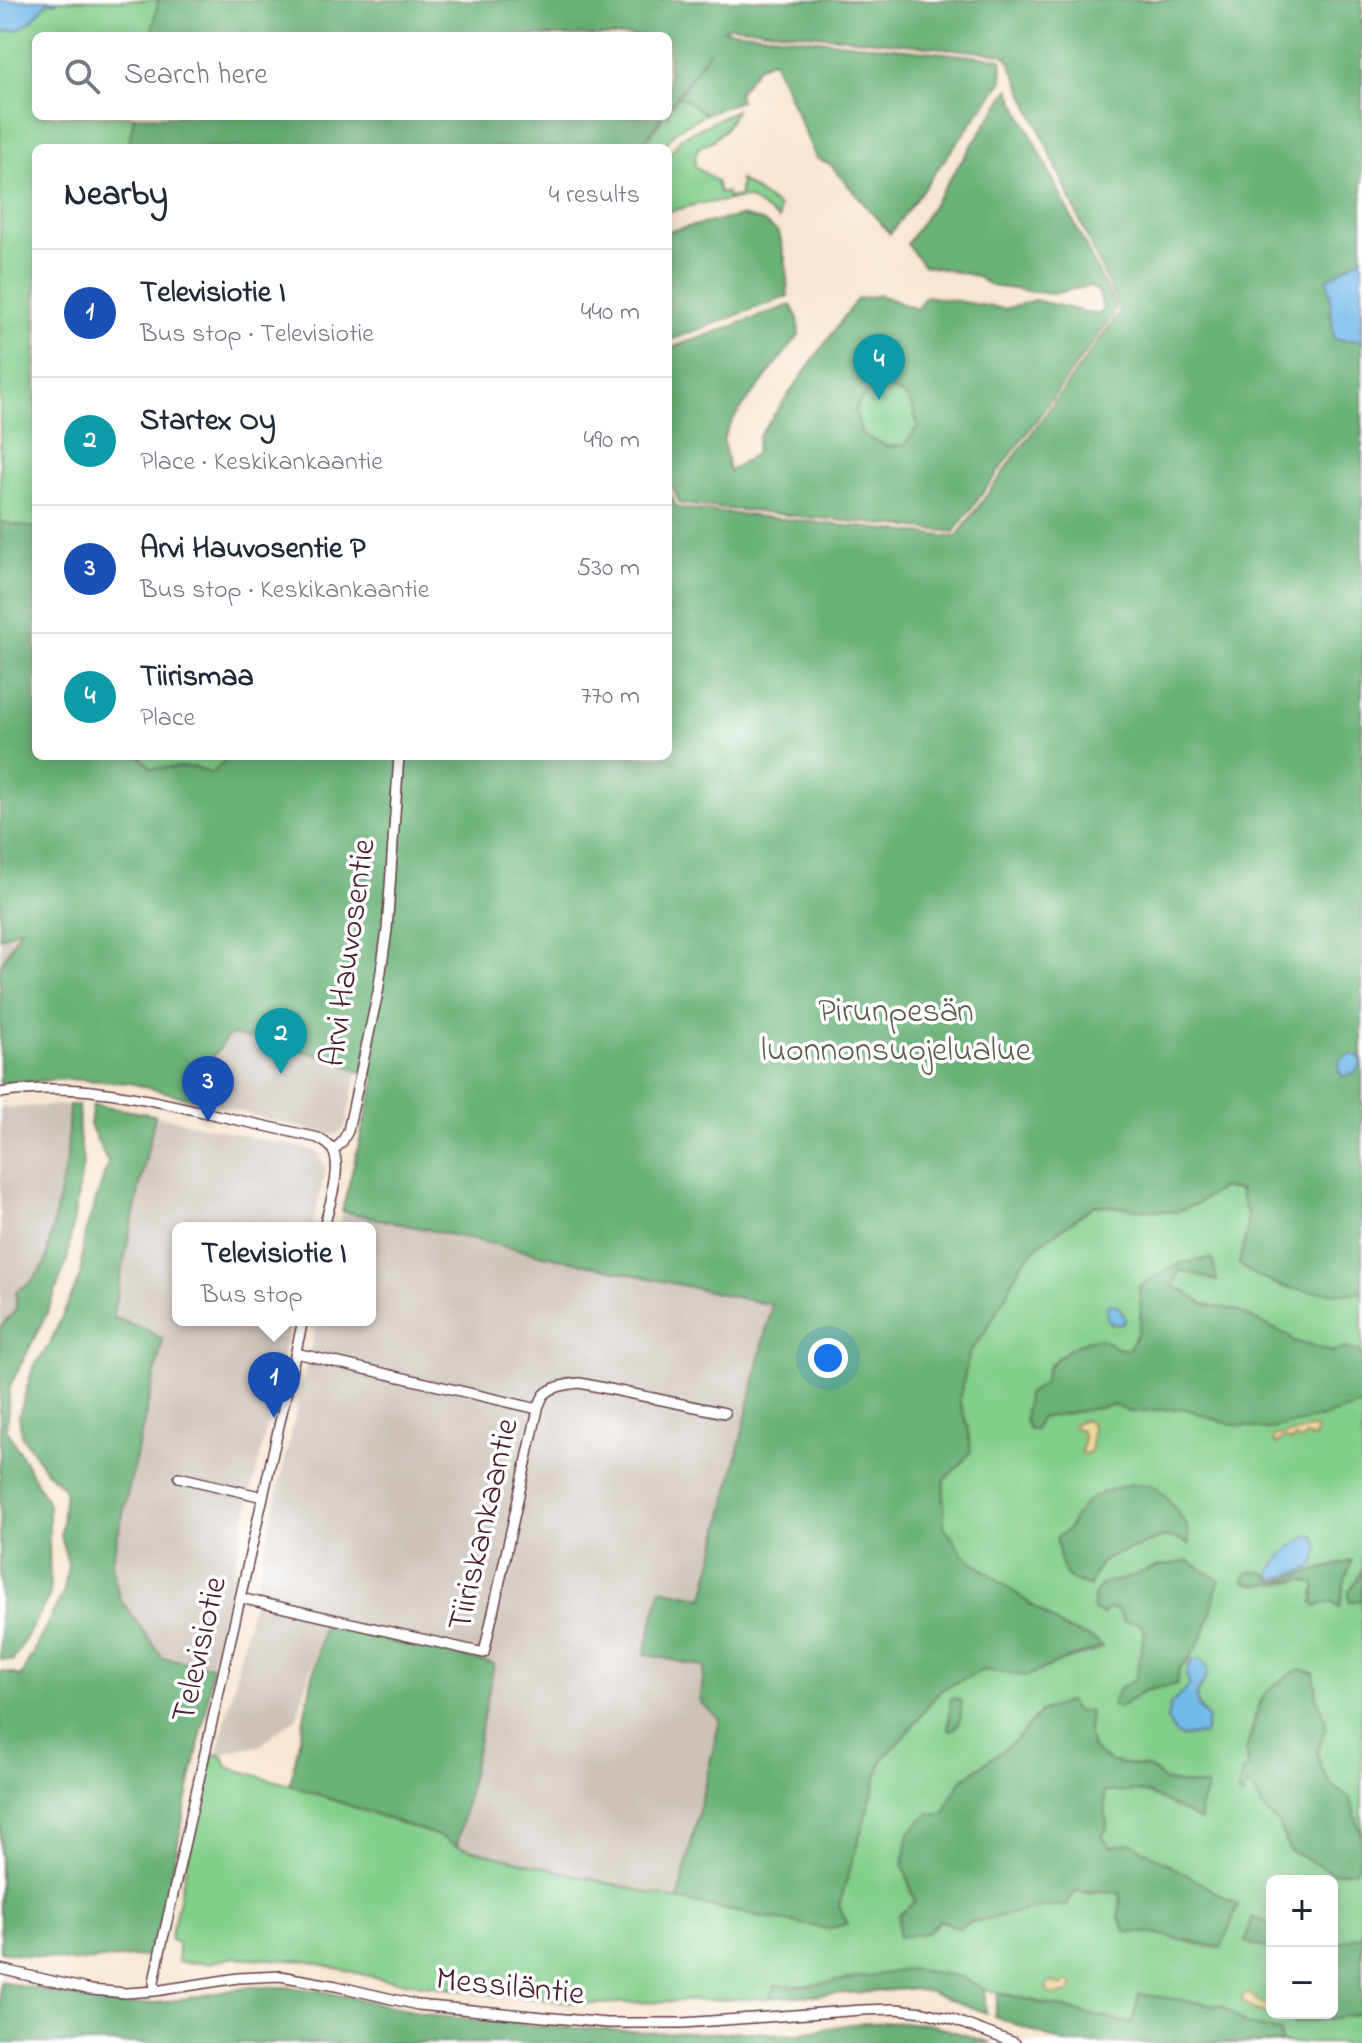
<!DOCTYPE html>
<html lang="en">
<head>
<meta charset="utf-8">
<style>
	:root { --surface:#fff; --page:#f6f6f7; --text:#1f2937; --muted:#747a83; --line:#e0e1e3; --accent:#ea580c }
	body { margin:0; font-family:"Indie Flower",sans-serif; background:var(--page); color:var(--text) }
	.controls { position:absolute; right:24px; bottom:24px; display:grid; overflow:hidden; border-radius:12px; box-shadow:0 4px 20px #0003 }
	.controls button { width:72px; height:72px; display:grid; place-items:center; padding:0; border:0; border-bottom:2px solid var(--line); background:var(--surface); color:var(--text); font:40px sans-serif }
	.you { position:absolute; left:828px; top:1358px; width:28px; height:28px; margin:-20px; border:6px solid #fff; border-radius:50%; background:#1a73e8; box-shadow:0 0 0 12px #1a73e833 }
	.badge { display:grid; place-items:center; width:52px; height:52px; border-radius:50%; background:var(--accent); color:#fff; font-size:26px; font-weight:700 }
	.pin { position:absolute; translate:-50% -66px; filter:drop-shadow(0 2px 4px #0008) }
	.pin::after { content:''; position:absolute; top:42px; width:28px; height:24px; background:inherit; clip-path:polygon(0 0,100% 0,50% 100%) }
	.popup { position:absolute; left:172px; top:1222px; width:204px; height:104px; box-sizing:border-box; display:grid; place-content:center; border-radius:12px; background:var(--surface); filter:drop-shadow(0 2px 6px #0005); font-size:26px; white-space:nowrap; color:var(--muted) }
	.popup b { font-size:30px; color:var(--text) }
	.popup::after { content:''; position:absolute; left:50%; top:100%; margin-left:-16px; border:16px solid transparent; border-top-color:var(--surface) }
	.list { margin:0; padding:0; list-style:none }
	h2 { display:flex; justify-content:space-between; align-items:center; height:104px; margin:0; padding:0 32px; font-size:34px }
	h2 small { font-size:26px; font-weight:400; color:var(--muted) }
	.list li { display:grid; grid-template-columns:52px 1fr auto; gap:24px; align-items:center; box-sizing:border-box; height:128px; padding:0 32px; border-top:2px solid var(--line) }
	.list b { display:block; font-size:30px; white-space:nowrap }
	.list p { margin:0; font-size:26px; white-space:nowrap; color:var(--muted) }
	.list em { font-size:26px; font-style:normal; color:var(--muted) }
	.icon { flex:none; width:44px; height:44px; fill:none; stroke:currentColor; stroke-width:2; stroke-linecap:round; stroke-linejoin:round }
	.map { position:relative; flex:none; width:1362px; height:2043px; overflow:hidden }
	.search { position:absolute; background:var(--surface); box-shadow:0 4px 20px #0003; left:32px; top:32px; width:640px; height:88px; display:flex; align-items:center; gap:20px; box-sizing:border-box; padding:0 28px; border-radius:12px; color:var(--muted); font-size:30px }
	.panel { position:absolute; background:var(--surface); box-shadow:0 4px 20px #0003; left:32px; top:144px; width:640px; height:616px; border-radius:12px }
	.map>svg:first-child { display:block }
	.industrial { fill:#ccc2b9 }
	.green { fill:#82ce8b; stroke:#66765b; stroke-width:2; fill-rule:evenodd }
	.forest { fill:#69b177; stroke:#5a6851; stroke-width:2; fill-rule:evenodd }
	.sand { fill:#eeda9e; stroke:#9c7c64; stroke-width:2 }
	.water { fill:#71b9e8; stroke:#5e6c8a; stroke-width:2 }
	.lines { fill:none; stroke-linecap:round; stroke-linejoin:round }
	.minor-casing { stroke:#643d44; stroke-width:12 }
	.minor { stroke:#fff; stroke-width:9 }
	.labels { text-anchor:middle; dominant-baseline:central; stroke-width:7; stroke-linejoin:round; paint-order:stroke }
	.street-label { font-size:34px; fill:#4a1f2b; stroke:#fff }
	.park-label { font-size:34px; fill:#5e5c4d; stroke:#fff }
</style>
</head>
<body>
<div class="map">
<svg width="1362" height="2043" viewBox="0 0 1362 2043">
	<rect width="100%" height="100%" fill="#fff"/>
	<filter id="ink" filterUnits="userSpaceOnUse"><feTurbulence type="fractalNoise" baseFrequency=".0125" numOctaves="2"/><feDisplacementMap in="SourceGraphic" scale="16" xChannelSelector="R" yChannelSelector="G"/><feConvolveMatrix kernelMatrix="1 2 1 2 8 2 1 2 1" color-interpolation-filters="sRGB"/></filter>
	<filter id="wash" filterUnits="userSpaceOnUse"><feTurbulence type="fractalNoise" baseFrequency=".006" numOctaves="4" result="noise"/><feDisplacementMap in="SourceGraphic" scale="32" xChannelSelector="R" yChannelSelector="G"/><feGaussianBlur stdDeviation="1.8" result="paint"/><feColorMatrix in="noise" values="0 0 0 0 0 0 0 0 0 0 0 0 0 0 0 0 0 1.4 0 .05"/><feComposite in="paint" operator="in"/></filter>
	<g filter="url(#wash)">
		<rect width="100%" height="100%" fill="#f7e6d2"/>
		<!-- industrial -->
		<path class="industrial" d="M22,926L0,966V938Z
			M234,1035L339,1060L357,1071L346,1124L342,1131L335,1135H328L192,1099L198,1080L227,1037Z
			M69,1105L67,1158L45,1265L30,1283L17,1291L16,1310L0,1327V1108Z
			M155,1115L318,1152L326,1169L312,1228H178V1320H291L212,1666L163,1658L120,1599L111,1565L163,1340L111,1318Z
			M342,1211L772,1305L703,1599L646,1654L706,1667L720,1720L678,1900L457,1846L493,1663L323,1627L297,1717L259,1746L218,1754L317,1320H370V1228H338Z"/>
		<!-- green -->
		<path class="green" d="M49,0L54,3L58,0H361L324,36H36V116H260L236,148H36V567L0,570V32Z
			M679,96L706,114L676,130L663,148H642L664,116H668V111Z
			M736,110L725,129L711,142L699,147L695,157V166L716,181L719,192L727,193V198L740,196V180L779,207V219L748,198L698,204L668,212V156L681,138Z
			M880,388C909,391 911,400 918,426L904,445L889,447L862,435L855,409L863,397Z
			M116,756H228L213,774L196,778L120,764Z
			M1221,1188L1239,1190L1247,1215L1246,1234L1239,1264L1280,1286L1300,1290L1362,1293V1353L1347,1348L1332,1352L1307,1344L1293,1342L1289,1336L1235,1310L1203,1304L1189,1294L1173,1286L1181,1263L1139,1286C1142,1315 1144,1323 1129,1349L1060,1357L1047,1369L1040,1418L1114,1405L1130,1412L1184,1408L1223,1422L1315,1419L1362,1405V1570L1349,1592V1602L1362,1600V1935L1348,1940L1332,1943V1881H1272V1925L1252,1917L1245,1942L1272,1950V2013H1295L1291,2018L1353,2015L1362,2010V2043H1281L1280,2032L1246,2024L1222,2006L1139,1994L1132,2024L984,1989L961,1977L912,1969L807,1986L776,1985L769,1998L590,2004L489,1994L382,1979L307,1961L234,1957L209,1963L178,1962V1944L170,1939L211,1756L218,1754L223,1756L227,1767L290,1785L441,1837L457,1846L678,1900L775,1920L847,1923L839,1906L882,1760L908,1732L940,1690L983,1670L1027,1676L1061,1661L1096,1651L1103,1647L1093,1639L1063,1628L964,1555L944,1526V1480L962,1463L968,1426L959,1400L970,1351L981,1339L1005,1297L1021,1264L1040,1244L1095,1205L1175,1212L1196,1204ZM1166,1496L1187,1526L1189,1543C1161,1532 1160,1539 1135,1548C1106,1558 1100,1556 1089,1587L1072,1579L1065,1573L1056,1538L1070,1529ZM1351,1561L1345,1580L1313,1603L1316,1584L1303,1580L1280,1584L1244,1580L1267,1577L1274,1582ZM1159,1566L1191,1658L1179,1668L1177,1683L1144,1691L1119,1708L1135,1680L1145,1632C1138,1620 1122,1607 1108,1609L1103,1583L1122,1580ZM1195,1660L1205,1664C1215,1689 1177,1689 1208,1718L1204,1734L1182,1737L1183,1694L1190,1685L1186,1674L1189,1665ZM1287,1676L1317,1697L1324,1715L1326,1727L1317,1751L1321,1768L1332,1786L1350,1798L1290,1851L1279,1825L1264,1810L1254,1791L1248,1784L1238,1793C1243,1778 1251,1766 1245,1751C1254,1732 1253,1709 1266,1693C1272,1686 1280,1682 1287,1676ZM1089,1711L1088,1732L1092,1749L1112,1762L1150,1768L1165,1781L1208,1787L1200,1809V1820L1149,1793L1133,1791L1104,1792L1107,1829L1102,1837L1111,1847L1238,1905L1221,1948L1208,1947L1154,1933L1127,1932L1119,1917L1121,1894L1109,1890L1090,1894L1076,1891L1065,1905L1042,1907L967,1923L959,1928L940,1920L935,1926L899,1915L915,1902L903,1864L921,1822L929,1813L939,1815L946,1812C960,1770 985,1767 1015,1741C1024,1733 1032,1722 1040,1712Z"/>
		<!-- forest -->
		<path class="forest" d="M158,0H1362V257L1328,279L1334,339L1362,341V1293C1320,1293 1273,1293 1239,1264L1246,1234L1247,1215L1240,1190L1221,1188L1196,1204L1175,1212L1095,1205L1040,1244L1021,1264L1005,1297L981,1339L970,1351L959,1400L968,1426L971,1451L962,1463L944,1480V1526L964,1555L1063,1628L1093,1639L1103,1647L1061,1661L1027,1676L983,1670L940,1690L908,1732L882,1760L839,1906L847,1924L827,1929L678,1900L720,1720L700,1702L705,1667L645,1654L661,1589L704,1598L772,1305L342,1211L376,1076L357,1071L339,1060L234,1035L227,1037L198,1080L192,1099L130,1083L68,1079L0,1084V966L21,928L0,938V522L36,528V756H140L151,768L196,767L212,774L228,756H668V488L676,507L679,508L954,537L957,536L1119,313V309L1008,58L1002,54L729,26L723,30L1001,59L1003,80L890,234L830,164L816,158L773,60L759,66L738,93L740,101L706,114L679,96L711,49L668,108V36H151Z
			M1009,89L1116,309L1111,318L954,532L680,504L668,477V349L791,305L798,318L799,335L734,418L723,439L729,471L755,454L759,436L857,299L880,295L916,309L926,296L1005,309L1034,300L1098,315L1103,309L1099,292L1089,286L1051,294L991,286L976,276L923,265L907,244ZM880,388C909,391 911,400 918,426L904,445L889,447L862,435L855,409L863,397Z
			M134,116H662L639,148H128Z
			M740,216L762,221L779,233L786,263L788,296L668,341V231Z
			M69,1105H78L79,1135L83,1163L67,1261L47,1313L10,1386L6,1428L49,1505V1537L50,1595L13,1661L0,1659V1327L16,1310V1291L30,1283L45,1264L67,1158Z
			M93,1105L155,1115L112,1317L145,1329L163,1339L111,1565L120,1599L163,1658L212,1666L207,1705L154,1955L72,1962L0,1951V1671L21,1676L64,1591L68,1565L61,1536L65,1489L47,1472L22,1436L19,1416L33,1367L49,1345L80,1277L84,1237L108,1163L90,1125Z
			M1212,1258L1217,1281L1180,1270L1173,1286L1189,1294L1203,1304L1235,1310L1289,1336L1293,1342L1307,1344L1332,1352L1347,1348L1362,1353V1405L1315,1419L1266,1430L1223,1422L1184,1408L1129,1412L1114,1405L1040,1418L1035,1430H1029L1025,1420L1027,1394L1044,1383C1045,1378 1045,1374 1047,1370C1053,1357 1086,1337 1100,1339C1113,1341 1109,1350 1129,1349C1144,1326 1141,1312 1139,1286L1181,1263Z
			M1132,1484L1151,1485L1166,1496L1187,1526L1189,1544C1165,1531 1157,1540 1135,1548C1109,1557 1097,1557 1090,1587C1083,1583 1076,1582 1070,1578C1060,1571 1059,1549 1056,1538C1076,1525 1068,1525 1080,1509C1091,1493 1115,1489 1132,1484Z
			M1189,1561L1219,1580C1211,1611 1206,1646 1179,1668L1177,1684L1144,1691L1119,1708L1112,1706L1119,1688L1135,1680L1145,1632L1140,1623L1124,1622L1116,1608L1108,1609L1103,1615L1092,1609L1095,1594L1103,1583L1122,1580L1159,1566Z
			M1352,1561L1345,1580L1340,1607L1331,1601L1316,1607L1313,1603L1316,1585C1315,1584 1304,1580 1303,1580C1283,1578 1263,1591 1244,1581L1247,1572L1262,1571L1275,1582Z
			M1362,1570V1600L1349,1602V1592Z
			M323,1627L494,1664L457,1846L441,1837L290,1785Z
			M1301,1669L1314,1673L1317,1697L1324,1715L1326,1727L1317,1752L1321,1768L1332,1786L1350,1798L1361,1833V1856L1356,1870L1334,1873L1290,1851L1279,1825L1264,1810L1254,1791L1248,1785L1242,1798L1237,1792L1241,1783V1773L1248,1767L1249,1760L1245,1751C1256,1730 1254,1702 1273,1686C1277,1683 1281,1682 1285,1679C1291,1674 1292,1671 1301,1669Z
			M951,1698H956L961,1702C961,1714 962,1724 951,1731L948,1730Z
			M1069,1701L1075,1711H1090L1088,1731L1092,1749L1112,1762L1150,1768L1165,1781L1208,1787L1200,1809L1201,1821L1149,1793L1133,1791L1104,1792L1107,1829L1102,1837L1111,1847L1132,1843L1238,1905L1221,1948L1154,1933L1126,1932L1119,1917L1121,1894C1104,1888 1094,1894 1076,1891L1066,1905L1042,1907L967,1923L959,1928L940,1920L927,1933L898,1937L899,1915L915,1902L903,1864L909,1833L929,1813L939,1815L946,1812L950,1799L961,1781L1016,1740L1040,1712Z
			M1252,1917L1272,1925V1950L1245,1942Z
			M1362,1935V2010L1354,2015L1293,2024L1291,2018L1295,2013H1332V1943L1348,1940Z
			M912,1969L961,1977L984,1989L986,2013L930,1992L911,1989L769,1998L776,1985L807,1986Z
			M0,1981L120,2006L165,2002L250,1987H286L320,1991L437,2016L539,2026L648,2032L710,2033L744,2031L793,2035L850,2024L893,2022L929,2024L992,2043H0Z
			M998,1993L1132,2024L1139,1994L1222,2006L1246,2024L1280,2032L1281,2043H1064L994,2016Z"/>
		<!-- sand -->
		<path class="sand" d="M1082,1420L1089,1421L1092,1427L1091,1449L1090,1452L1084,1454L1081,1452C1083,1443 1086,1438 1080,1429L1074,1428L1073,1426L1075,1423Z
			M1309,1428L1317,1429L1316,1437L1312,1438L1306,1435L1303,1440H1299L1295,1438L1292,1441L1283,1438L1278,1444L1273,1442L1274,1437L1299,1432Z
			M1069,1981L1073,1986L1068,1993L1058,1995L1049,1994L1046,1987L1052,1982L1061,1986Z
			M1245,1994H1250L1263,2005H1270L1272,2011C1258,2014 1252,2010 1242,2001V1997Z"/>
		<!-- water -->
		<path class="water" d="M0,0H58L54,3L49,1L30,22L20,29L0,32Z
			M1362,257V341L1334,339L1328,279Z
			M1351,1054L1359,1056L1362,1063L1355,1072L1342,1077L1338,1065L1342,1058Z
			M1113,1304C1120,1307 1124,1314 1125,1321C1113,1331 1102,1318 1108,1305Z
			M1308,1536H1314C1321,1547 1318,1554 1313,1566L1304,1571L1274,1579L1270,1574C1274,1562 1296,1541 1308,1536Z
			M1195,1659L1201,1660C1224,1683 1175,1687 1208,1718L1204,1734L1182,1737L1174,1732L1167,1719L1170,1705L1190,1685L1186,1674L1189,1665Z"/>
	</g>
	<g filter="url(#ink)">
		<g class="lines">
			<defs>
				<path id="minor" d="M0,1093C69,1082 136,1096 203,1112C241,1121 280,1129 318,1138C324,1142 330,1144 333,1151C343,1169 328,1208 324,1228
					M333,1151L342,1142L348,1131L378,992L387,930L399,756
					M538,1409C538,1407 543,1396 544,1395C552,1386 568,1384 580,1383L725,1413
					M179,1477L263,1497
					M240,1598L484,1653L538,1409L296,1353
					M0,1969L91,1990L126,1993L155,1991L238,1978L280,1976L336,1986L418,2005L607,2023H683L862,2010L896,2009L924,2012L951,2019L1015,2043
					M155,1991L154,1982L160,1952L303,1320"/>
			</defs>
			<!-- minor casing -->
			<use href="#minor" class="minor-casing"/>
			<!-- minor -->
			<use href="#minor" class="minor"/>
		</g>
	</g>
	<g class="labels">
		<!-- street labels -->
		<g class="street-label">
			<text transform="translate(350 953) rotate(-82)">Arvi Hauvosentie</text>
			<text transform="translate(485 1525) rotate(-77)">Tiiriskankaantie</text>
			<text transform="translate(201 1650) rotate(-77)">Televisiotie</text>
			<text transform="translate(510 1988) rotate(6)">Messiläntie</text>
		</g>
		<!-- park labels -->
		<g class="park-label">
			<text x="896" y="1013">Pirunpesän<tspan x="896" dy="39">luonnonsuojelualue</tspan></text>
		</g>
	</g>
</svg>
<div class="controls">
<button>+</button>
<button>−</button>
</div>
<div class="you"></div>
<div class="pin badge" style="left:274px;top:1418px;background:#1a4fb4">1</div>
<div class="popup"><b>Televisiotie I</b>Bus stop</div>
<div class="pin badge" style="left:281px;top:1074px;background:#0f9aa8">2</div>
<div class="pin badge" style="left:208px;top:1122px;background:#1a4fb4">3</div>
<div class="pin badge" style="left:879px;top:400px;background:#0f9aa8">4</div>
<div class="search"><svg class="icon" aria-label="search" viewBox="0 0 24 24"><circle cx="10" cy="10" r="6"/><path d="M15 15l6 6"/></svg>Search here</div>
<section class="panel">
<h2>Nearby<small>4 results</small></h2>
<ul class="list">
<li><span class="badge" style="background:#1a4fb4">1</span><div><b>Televisiotie I</b><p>Bus stop · Televisiotie</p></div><em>440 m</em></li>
<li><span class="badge" style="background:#0f9aa8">2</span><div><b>Startex Oy</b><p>Place · Keskikankaantie</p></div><em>490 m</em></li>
<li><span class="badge" style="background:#1a4fb4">3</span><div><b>Arvi Hauvosentie P</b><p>Bus stop · Keskikankaantie</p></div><em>530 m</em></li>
<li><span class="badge" style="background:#0f9aa8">4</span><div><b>Tiirismaa</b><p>Place</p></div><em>770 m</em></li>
</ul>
</section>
</div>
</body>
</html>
